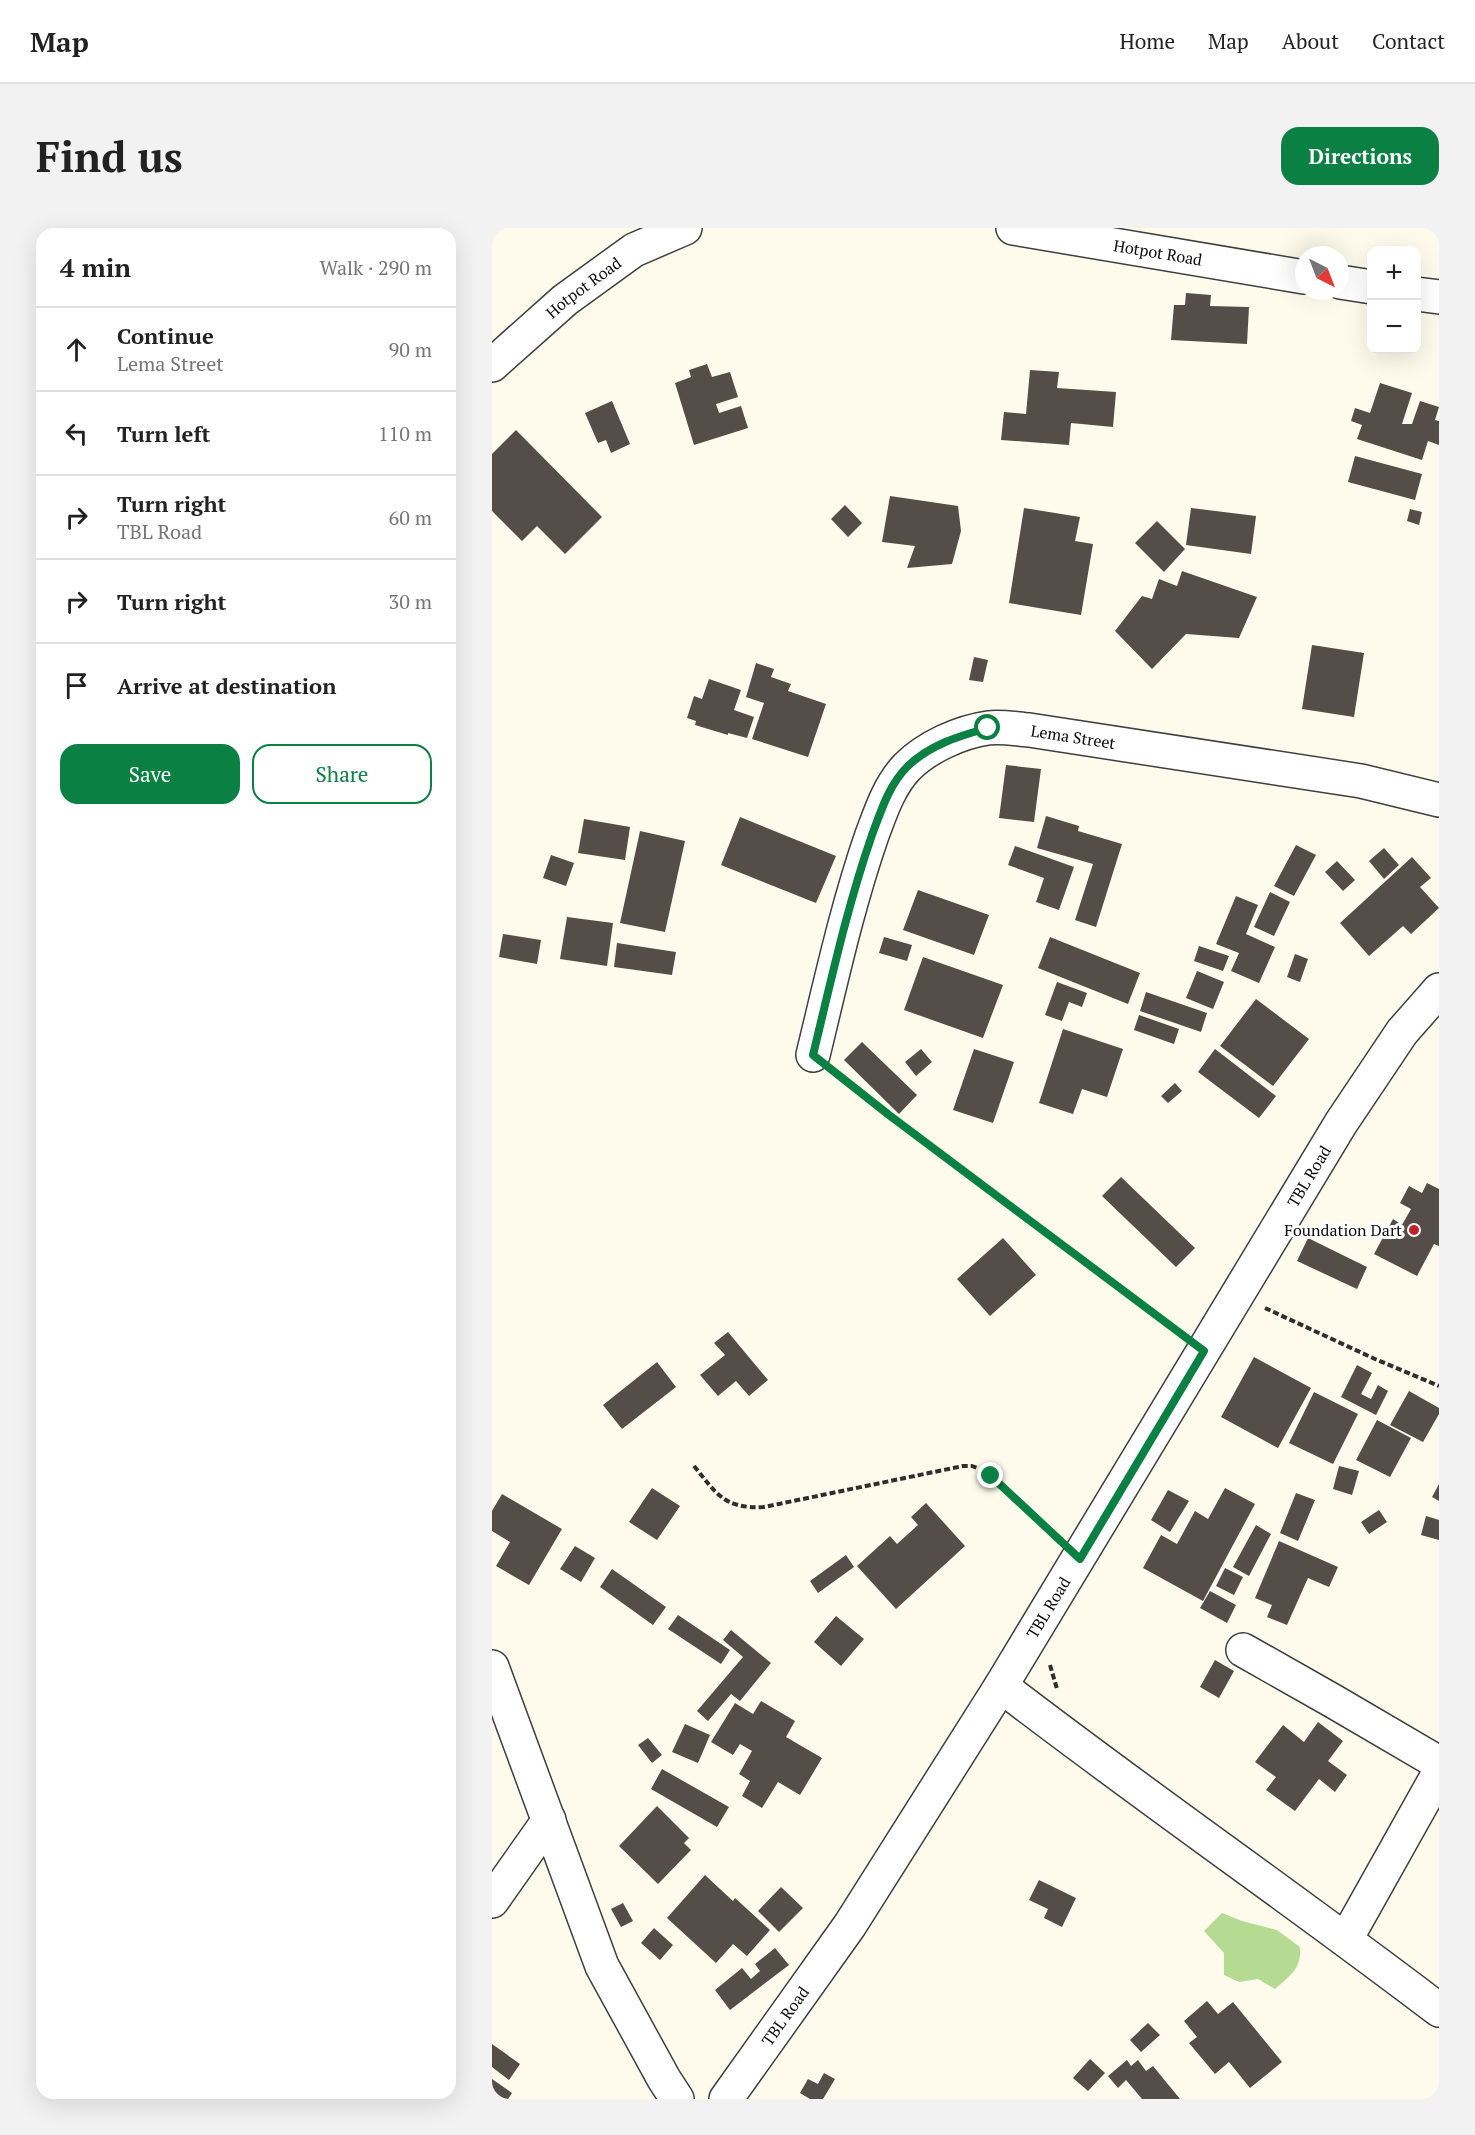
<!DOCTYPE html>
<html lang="en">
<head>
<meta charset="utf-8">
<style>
	:root { --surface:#fff; --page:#f2f2f2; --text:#222; --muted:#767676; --line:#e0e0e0; --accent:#0b8043 }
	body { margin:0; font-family:"PT Serif",serif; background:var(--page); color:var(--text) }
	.controls { position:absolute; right:18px; top:18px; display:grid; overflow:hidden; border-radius:12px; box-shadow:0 6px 24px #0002 }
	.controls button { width:54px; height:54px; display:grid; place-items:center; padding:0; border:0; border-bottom:2px solid var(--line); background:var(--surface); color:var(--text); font:30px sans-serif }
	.compass { position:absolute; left:803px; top:18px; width:54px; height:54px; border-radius:50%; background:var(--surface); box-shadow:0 6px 24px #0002; rotate:138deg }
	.stop { position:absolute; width:18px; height:18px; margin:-14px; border:4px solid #0b8043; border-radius:50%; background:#fff }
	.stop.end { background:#0b8043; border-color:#fff; box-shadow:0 2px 6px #0008 }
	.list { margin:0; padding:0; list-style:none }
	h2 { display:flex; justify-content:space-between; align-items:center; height:78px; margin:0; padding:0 24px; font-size:26px }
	h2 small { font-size:20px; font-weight:400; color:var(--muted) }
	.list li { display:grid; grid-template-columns:39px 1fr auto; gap:18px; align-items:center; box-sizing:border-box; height:84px; padding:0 24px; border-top:2px solid var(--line) }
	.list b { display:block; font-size:22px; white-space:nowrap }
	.list p { margin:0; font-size:20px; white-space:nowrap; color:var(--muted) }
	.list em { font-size:20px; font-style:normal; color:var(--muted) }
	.actions { display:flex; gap:12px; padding:18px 24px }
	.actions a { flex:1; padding:14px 0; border:2px solid var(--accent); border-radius:18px; text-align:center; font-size:21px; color:var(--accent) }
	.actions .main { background:var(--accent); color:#fff }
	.icon { flex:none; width:33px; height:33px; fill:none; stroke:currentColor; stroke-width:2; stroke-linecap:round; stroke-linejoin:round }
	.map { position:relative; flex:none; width:947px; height:1871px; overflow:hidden; border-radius:18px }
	header { display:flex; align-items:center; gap:36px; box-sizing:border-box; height:84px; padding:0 30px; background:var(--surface); border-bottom:2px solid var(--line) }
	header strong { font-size:28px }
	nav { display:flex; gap:33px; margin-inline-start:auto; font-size:21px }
	.intro { display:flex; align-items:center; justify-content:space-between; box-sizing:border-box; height:144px; padding:0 36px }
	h1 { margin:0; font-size:42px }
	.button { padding:15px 27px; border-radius:18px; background:var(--accent); color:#fff; font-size:21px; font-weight:700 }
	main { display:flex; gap:36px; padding:0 36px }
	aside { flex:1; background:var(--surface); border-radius:18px; box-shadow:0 6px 24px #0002 }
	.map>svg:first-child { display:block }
	.forest { fill:#b5db93 }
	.building { fill:#554d48 }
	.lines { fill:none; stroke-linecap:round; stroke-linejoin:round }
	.minor-casing { stroke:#3f3f3f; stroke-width:36 }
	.path { stroke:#2e2e2e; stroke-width:4; stroke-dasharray:6 3; stroke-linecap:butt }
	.minor { stroke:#fff; stroke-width:33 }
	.route { stroke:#0b8043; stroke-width:8 }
	.poi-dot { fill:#c0202b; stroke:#fff; stroke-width:2 }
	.labels { text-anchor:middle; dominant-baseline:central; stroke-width:6; stroke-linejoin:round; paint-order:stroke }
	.street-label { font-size:16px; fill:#0c0c0c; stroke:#fff }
	.poi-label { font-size:16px; fill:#0c0c0c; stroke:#fff; text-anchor:end }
</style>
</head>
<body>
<header>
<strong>Map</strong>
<nav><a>Home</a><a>Map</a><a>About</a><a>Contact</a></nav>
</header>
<div class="intro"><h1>Find us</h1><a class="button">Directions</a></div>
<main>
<aside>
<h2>4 min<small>Walk · 290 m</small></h2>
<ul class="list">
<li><svg class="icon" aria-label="ahead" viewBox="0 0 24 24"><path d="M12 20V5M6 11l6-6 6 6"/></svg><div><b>Continue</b><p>Lema Street</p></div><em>90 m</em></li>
<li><svg class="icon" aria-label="left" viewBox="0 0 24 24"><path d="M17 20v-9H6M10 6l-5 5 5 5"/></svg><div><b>Turn left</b></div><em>110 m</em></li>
<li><svg class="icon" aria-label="right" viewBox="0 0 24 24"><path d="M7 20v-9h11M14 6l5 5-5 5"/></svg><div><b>Turn right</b><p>TBL Road</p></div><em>60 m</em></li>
<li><svg class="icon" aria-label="right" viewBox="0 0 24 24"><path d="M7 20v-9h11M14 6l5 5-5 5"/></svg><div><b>Turn right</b></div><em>30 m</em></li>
<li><svg class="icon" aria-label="arrive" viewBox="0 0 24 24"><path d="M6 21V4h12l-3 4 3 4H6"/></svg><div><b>Arrive at destination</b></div></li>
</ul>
<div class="actions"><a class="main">Save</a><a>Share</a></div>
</aside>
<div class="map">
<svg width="947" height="1871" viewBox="0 0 947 1871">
	<rect width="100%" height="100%" fill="#fffbec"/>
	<!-- forest -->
	<path class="forest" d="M730,1685L750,1693L785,1702L808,1719C810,1740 798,1748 783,1761L766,1751L747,1754L732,1747V1725L712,1703Z"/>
	<!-- building -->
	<path class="building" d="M694,65L719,67L718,78L757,79L755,116L679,112L682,77H693Z
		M215,136L220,149L238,144L246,169L224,176L227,185L249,178L256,200L202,217L183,155L199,149L197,142Z
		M538,142L567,144L565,160L624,164L621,199L579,195L577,217L509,212L512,184L534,186Z
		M888,155L920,165L910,196H920L928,173L947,179L943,192L947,193V217L936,213L930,232L865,211L870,197L859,193L863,180L878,185Z
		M120,173L138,216L119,225L114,212L106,215L93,185Z
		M24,202L110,289L73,326L45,298L30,313L0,283V226Z
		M863,228L930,246L923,272L856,254Z
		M398,268L466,278L469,303L460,336L415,340L423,318L390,314Z
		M353,277L370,295L356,309L339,291Z
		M532,280L588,289L583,313L601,316L589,387L517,375Z
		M699,280L764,288L759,326L694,317Z
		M918,281L930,284L927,297L915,293Z
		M665,293L693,321L672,344L643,315Z
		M690,343L765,369L747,410L694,406L660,441L623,403L650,368L660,371L667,351L685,358Z
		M820,417L872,425L862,489L810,481Z
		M482,429L496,432L491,454L477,452Z
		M264,435L282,441L279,449L299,456L296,463L334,476L316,529L260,511L272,475L254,469Z
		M217,451L249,462L242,482L262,489L255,510L236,505V507L203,497L204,493L195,490L202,468L210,471Z
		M514,537L549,541L542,594L507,590Z
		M554,588L587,598L586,603L630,616L604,699L583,692L601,636L545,620Z
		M248,589L344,628L324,675L229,637Z
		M92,591L138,599L133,632L86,625Z
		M148,603L193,613L173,704L128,695Z
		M804,617L824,627L802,668L782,658Z
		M523,618L582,639L567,682L544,674L552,650L516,637Z
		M892,620L907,637L892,651L877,633Z
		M59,627L82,635L74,658L51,650Z
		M920,629L939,650L928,659L947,680L919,706L911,698L877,728L848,695Z
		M845,633L863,652L851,663L833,644Z
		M426,662L497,687L482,727L411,702Z
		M778,664L798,674L782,708L762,699Z
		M744,668L766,677L754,706L783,719L767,755L739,743L747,725L724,716Z
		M75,689L121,695L115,738L68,731Z
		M11,706L49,712L45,736L7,729Z
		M392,709L420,717L415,733L387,725Z
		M558,709L648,745L636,776L546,740Z
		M125,715L184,724L180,747L122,739Z
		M707,718L737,728L731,743L702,733Z
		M803,726L816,731L808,754L795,749Z
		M431,729L511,757L491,810L412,782Z
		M705,743L732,754L721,781L694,770Z
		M565,754L595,765L590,779L577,774L570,793L553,787Z
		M654,764L715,785L709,804L648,783Z
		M764,771L817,811L781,858L728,818Z
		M647,787L687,801L682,816L642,802Z
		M571,801L631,821L615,869L590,861L581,886L547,875Z
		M370,814L425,867L407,886L352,832Z
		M429,821L440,834L424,848L413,834Z
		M482,821L522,834L501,895L461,882Z
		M723,821L784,868L767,890L706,844Z
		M683,855L690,863L676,875L669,868Z
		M629,949L703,1020L684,1039L610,968Z
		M935,955L947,961V1018L942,1016L925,1048L882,1026L901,991L910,997L919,981L908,975L917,958L930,965Z
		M511,1010L544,1047L498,1088L465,1051Z
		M816,1010L875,1039L865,1061L805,1033Z
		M236,1104L276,1152L257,1168L244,1153L226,1168L208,1147L233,1127L222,1115Z
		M762,1129L819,1160L786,1220L729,1189Z
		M165,1134L184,1159L130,1201L111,1177Z
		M865,1137L880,1145L869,1166L879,1171L886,1157L896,1163L884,1187L849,1169Z
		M917,1163L947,1180V1186L931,1214L898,1197Z
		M822,1164L866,1186L841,1236L797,1215Z
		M885,1192L919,1210L898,1249L864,1232Z
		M847,1238L867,1243L860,1267L841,1261Z
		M947,1256V1273L940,1269Z
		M160,1260L188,1278L165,1312L137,1294Z
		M733,1260L763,1276L711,1373L651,1340L669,1307L685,1316L703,1283L716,1291Z
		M676,1262L697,1273L678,1304L659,1292Z
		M804,1265L823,1272L806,1313L788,1305Z
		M10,1266L70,1301L37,1357L4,1338L18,1314L0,1303V1283Z
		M434,1275L473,1318L404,1381L365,1338L398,1308L405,1316L426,1297L419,1289Z
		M887,1282L895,1294L877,1306L869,1294Z
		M934,1288L947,1292V1312L929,1307Z
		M764,1297L779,1306L757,1348L741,1339Z
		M787,1313L846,1339L837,1359L816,1350L795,1397L775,1389L780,1377L763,1370Z
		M83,1318L103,1330L89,1354L68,1341Z
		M354,1327L362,1339L326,1365L318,1353Z
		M733,1340L751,1349L742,1367L724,1358Z
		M120,1341L174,1379L161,1397L108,1359Z
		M718,1363L744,1377L735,1395L708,1380Z
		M186,1387L238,1422L229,1436L176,1401Z
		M344,1388L372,1411L349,1438L322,1414Z
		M239,1402L279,1435L248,1473L239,1466L216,1493L205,1483L251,1429L231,1412Z
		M723,1432L742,1443L727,1470L708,1459Z
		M269,1473L303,1493L294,1509L330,1530L308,1567L286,1554L270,1580L250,1568L258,1553L247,1546L260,1523L248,1516L241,1527L219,1514L243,1475L261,1486Z
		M826,1494L851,1513L836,1533L855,1547L843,1564L827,1551L803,1583L774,1562L784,1549L763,1534L791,1497L812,1514Z
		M193,1496L218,1507L206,1535L180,1524Z
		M156,1510L170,1527L160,1535L146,1517Z
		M170,1541L237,1579L225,1599L159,1561Z
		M165,1578L197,1610L192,1615L199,1622L166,1656L127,1618Z
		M213,1647L241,1673L243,1670L278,1702L255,1728L241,1716L224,1735L175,1690Z
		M547,1652L584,1670L570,1699L552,1690L556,1681L537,1672Z
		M289,1659L311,1680L287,1704L266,1683Z
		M131,1675L141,1693L129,1699L119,1681Z
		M162,1700L181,1717L168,1732L149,1715Z
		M283,1720L297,1737L238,1782L223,1762L250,1740L259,1751L268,1743L263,1736Z
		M715,1773L726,1786L741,1774L790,1834L758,1860L737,1834L723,1846L697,1815L705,1809L692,1793Z
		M656,1795L668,1807L649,1824L638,1812Z
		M0,1816L28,1836L17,1852L0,1839Z
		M598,1831L613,1845L596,1863L581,1850Z
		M635,1832L639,1838L646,1832L654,1843L661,1838L688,1871H650L634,1852L626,1860L616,1848Z
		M332,1845L343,1851L331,1871H318L308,1865L316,1851L326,1856Z
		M0,1851L20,1865L16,1871H0Z"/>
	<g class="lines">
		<defs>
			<g id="minor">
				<path id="s1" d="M521,0L812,49"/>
				<path d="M848,54L880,59"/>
				<path d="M924,66L947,69"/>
				<path id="s2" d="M0,137L73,72L142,22L193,0"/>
				<path id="s3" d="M321,827C339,753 355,679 380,607C389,583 397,558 415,539C435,519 468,504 496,500C509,498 524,501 537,502L869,553L947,572"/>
				<path d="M751,1422L841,1473L947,1535"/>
				<path d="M0,1439L110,1738L172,1851L185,1871"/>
				<path d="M509,1458C653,1569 803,1672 947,1782"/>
				<path d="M0,1673L57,1592"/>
				<path d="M854,1711L947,1545"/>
				<path id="s4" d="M234,1871L358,1697L509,1458L849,895L910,804L947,762"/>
			</g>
		</defs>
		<!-- minor casing -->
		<use href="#minor" class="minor-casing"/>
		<!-- path -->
		<path class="path" d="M343,844L397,887L687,1104
			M773,1080L883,1131L947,1158
			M202,1238C225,1266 232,1281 272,1279L471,1238H480L493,1243L563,1308
			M558,1437L565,1461"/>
		<!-- minor -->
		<use href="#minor" class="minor"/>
	</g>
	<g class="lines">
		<!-- route -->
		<path class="route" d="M496,500C467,508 437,517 415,539C397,557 389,583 380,607C355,679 339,753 321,827L397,887L712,1123L588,1331L499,1248"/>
	</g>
	<!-- markers -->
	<circle class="poi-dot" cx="922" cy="1002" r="6"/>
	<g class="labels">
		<!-- street labels -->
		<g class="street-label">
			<text stroke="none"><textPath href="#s1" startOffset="147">Hotpot Road</textPath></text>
			<text stroke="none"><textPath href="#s2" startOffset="120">Hotpot Road</textPath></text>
			<text stroke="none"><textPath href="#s3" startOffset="482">Lema Street</textPath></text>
			<text stroke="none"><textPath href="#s4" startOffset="1092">TBL Road</textPath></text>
			<text stroke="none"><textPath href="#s4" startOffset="588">TBL Road</textPath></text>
			<text stroke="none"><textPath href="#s4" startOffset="102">TBL Road</textPath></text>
		</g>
		<!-- poi labels -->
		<g class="poi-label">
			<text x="910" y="1002">Foundation Dart</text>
		</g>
	</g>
</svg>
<div class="controls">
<button>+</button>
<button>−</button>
</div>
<svg class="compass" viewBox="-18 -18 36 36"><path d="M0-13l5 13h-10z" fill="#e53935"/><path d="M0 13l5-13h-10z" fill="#767676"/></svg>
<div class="stop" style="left:496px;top:500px"></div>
<div class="stop end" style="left:499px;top:1248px"></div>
</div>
</main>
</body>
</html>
